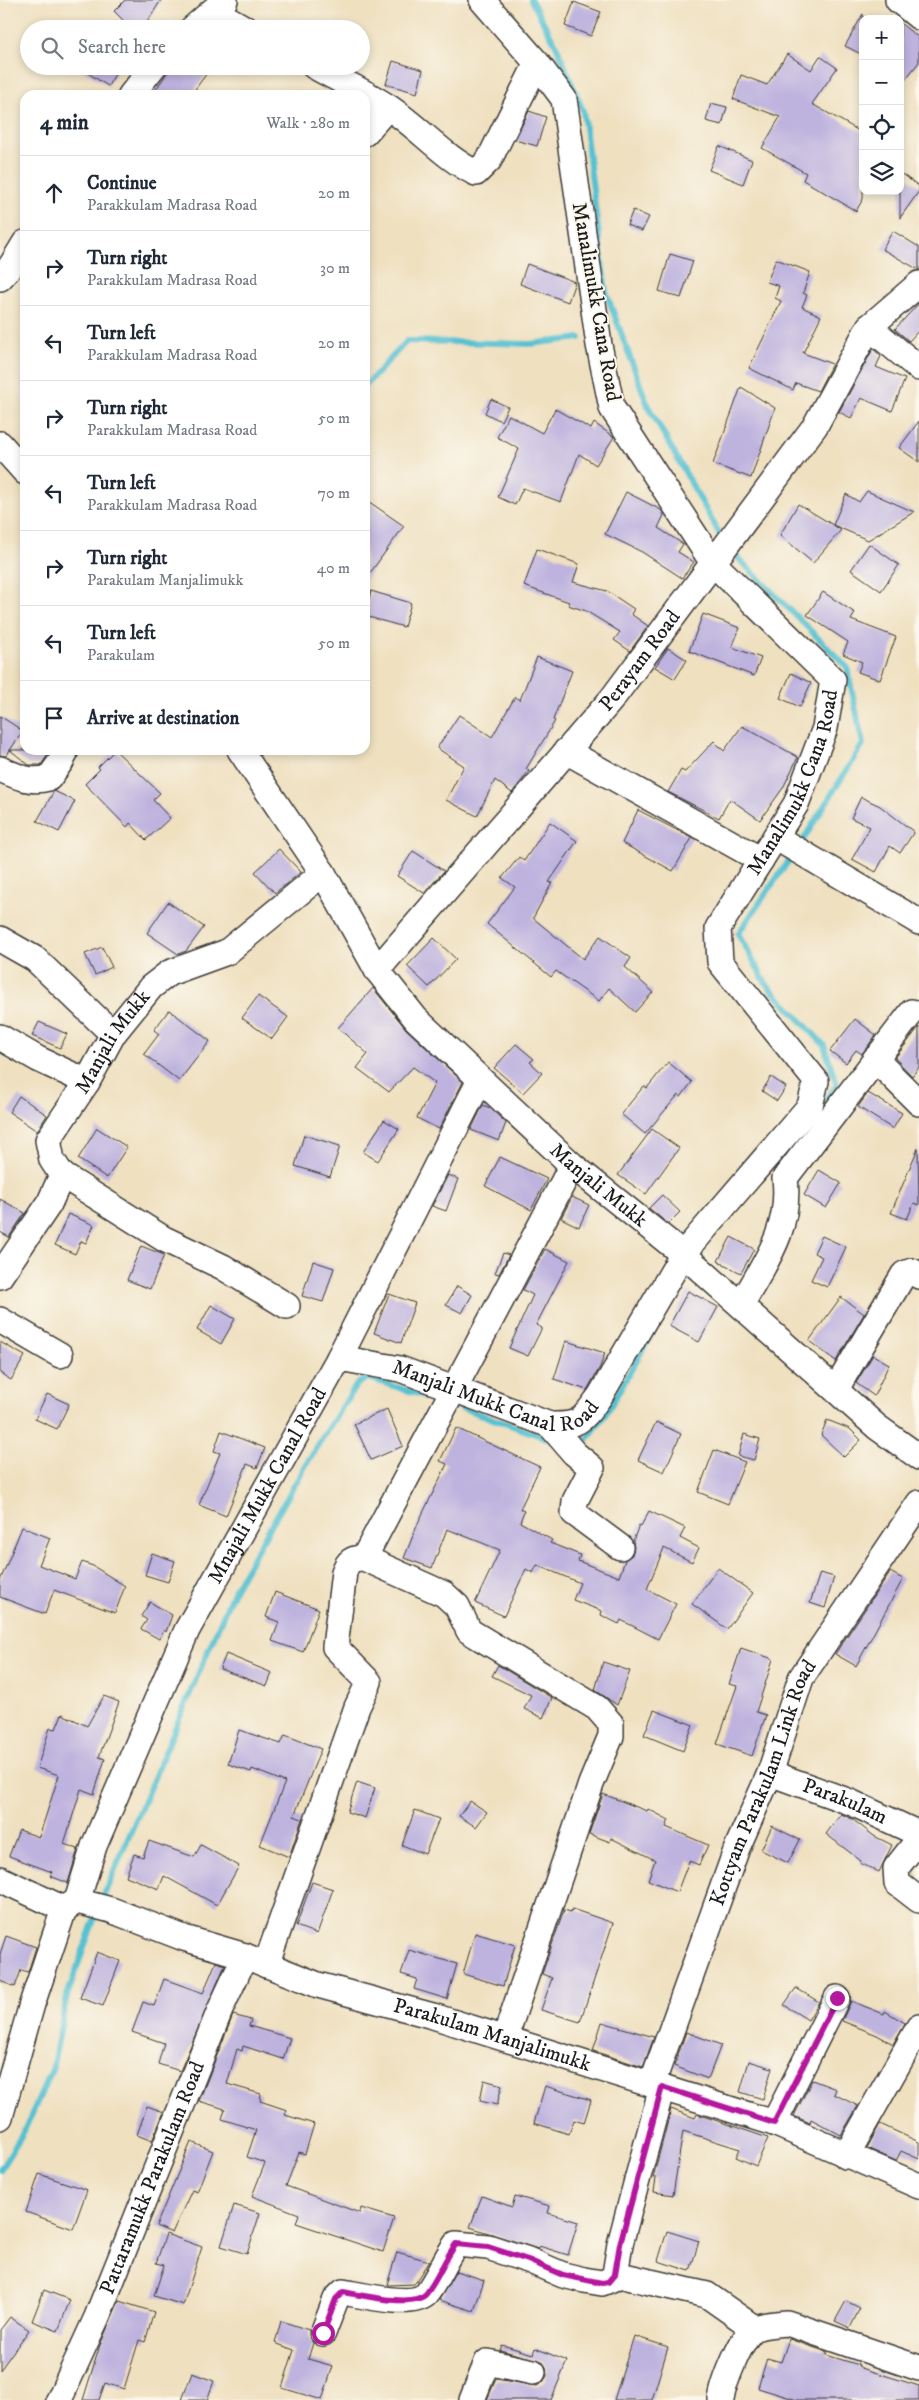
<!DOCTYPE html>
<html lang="en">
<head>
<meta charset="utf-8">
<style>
	:root { --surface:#fff; --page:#f2f2f3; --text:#1f2937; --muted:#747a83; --line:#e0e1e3 }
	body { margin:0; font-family:"IM FELL DW Pica",serif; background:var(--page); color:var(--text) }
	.controls { position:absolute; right:15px; top:15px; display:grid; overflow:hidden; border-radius:10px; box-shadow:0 2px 8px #0003 }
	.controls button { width:45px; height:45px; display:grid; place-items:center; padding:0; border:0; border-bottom:1px solid var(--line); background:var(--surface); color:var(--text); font:25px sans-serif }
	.stop { position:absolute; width:15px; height:15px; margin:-11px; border:4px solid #b5179e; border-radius:50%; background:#fff }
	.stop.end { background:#b5179e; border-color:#fff; box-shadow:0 1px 5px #0008 }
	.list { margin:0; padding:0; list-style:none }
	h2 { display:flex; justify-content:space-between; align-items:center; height:65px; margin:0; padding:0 20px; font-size:21px }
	h2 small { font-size:16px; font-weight:400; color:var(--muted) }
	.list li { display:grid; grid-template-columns:32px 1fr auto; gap:15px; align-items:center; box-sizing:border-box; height:75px; padding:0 20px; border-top:1px solid var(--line) }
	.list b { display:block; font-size:19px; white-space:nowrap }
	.list p { margin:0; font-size:16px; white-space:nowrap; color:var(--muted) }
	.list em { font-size:16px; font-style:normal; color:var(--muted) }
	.icon { flex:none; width:28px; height:28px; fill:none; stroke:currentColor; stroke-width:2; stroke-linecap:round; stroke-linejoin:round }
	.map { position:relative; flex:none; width:919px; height:2400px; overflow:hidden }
	.search { position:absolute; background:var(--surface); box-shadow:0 2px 8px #0003; left:20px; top:20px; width:350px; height:55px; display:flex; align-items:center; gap:12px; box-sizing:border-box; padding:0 18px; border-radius:28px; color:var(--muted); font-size:19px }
	.panel { position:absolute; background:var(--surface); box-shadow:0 2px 8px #0003; left:20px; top:90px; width:350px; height:665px; border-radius:15px }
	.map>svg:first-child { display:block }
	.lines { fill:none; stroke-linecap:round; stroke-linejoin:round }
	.stream { stroke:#56c1d2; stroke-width:6 }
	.building { fill:#beb2de }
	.minor-casing { stroke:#3c3935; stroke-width:28 }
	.minor { stroke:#fff; stroke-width:25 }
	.route { stroke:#b5179e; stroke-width:6 }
	.labels { text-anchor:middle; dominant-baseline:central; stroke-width:4; stroke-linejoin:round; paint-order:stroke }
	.street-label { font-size:21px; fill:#1c1c1c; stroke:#fbf7ec }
</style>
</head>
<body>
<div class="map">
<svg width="919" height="2400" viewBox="0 0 919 2400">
	<rect width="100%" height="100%" fill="#fbf7ec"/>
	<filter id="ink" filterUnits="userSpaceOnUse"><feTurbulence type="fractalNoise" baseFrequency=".02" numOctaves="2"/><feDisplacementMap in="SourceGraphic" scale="10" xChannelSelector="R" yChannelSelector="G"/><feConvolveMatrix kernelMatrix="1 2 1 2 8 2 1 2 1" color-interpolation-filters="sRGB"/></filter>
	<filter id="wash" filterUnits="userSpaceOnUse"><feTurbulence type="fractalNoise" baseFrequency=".0096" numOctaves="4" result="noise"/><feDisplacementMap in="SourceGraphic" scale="20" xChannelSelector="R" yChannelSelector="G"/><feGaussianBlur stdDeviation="1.12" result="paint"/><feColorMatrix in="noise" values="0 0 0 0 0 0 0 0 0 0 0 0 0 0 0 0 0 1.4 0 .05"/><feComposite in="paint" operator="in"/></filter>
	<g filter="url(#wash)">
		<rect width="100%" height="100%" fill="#efe0c0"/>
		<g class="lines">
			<!-- stream -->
			<path class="stream" d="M531,0L556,45L583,111L606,292L648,406L719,533
				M365,386L407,341L530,344L580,338
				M731,551L847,667L863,744L800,845
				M794,853L738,934L767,985L824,1045L837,1085L819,1107
				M454,1405L552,1440
				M574,1442L584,1444L607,1412L685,1276
				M101,1902L234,1590L314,1451L357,1384L368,1378L440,1401
				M0,2170L23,2133L52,2070L67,1996L97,1911"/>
		</g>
		<g id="blocks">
			<!-- building -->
			<path class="building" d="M125,0H161L143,29H132L114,11Z
				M574,2L601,12L591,36L565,26Z
				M863,14V55L845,46Z
				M900,23L919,38V62L900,86Z
				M787,54L811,70L820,56L837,68L812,104L863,133V199L856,211L803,180L806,173L762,148L780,117L733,99L741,75L767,85Z
				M393,61L423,70L417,93L386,84Z
				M77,66H120L108,86Z
				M172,66H212L191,95H152Z
				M711,103L727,107L722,125L706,121Z
				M529,111L546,117L537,146L515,140Z
				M719,146L752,160L743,184L709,170Z
				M900,173L919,186V191L900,218Z
				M633,210L649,217L642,231L627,225Z
				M893,231L919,247V270L882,249Z
				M670,254L693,261L681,298L659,291Z
				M776,259L810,272L803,293L807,295L802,307L821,316L803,353L832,364L818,391L796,383L793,390L749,368L781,301L775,298L779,286L767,282Z
				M527,264L575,282L568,302L520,284Z
				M919,303V330L909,341L895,329Z
				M873,349L881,356L876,367L905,379L892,411L861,398L851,418L839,412Z
				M741,387L775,408L751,478L713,464Z
				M491,399L508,407L501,421L485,413Z
				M555,409L591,429L594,423L614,437L596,465L579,454L561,502L523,488L515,505L498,497L519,449L497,437L509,415L542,433Z
				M919,421V462L899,448Z
				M867,491L914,512L868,540L833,525L841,530L813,563L780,535L798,504L833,525L846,494L859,502Z
				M626,492L661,510L664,515L658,528L683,544L678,552L694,562L682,578L642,552L605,534Z
				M365,499L404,526L365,580Z
				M869,544L899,565L881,591L851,570Z
				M537,549L579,564L573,582L607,591L634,609L631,614L648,626L630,651L614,640L620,632L586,611L568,605L569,602L524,586Z
				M371,591L411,603L404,627L365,616Z
				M823,592L855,613L851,620L896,637L880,680L858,672L862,662L843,654L848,642L807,615Z
				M703,614L740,628L732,647L761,658L754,676L689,651Z
				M668,648L687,660L675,679L655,667Z
				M537,657L572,671L553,720L555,721L526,769L529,771L519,784L512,793L495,780L477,816L446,800L464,766L437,748L459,715L492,737L515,697L520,700Z
				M791,673L811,683L800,707L780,698Z
				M0,716L23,731L6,756L0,755Z
				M742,726L798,757L783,788L760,820L730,799L719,818L668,792L681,770L685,772L714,741L724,751Z
				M10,750H51L41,765H29Z
				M115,750L160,793L153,800L170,818L146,840L130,823L127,827L85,784L100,769L98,767Z
				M54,791L75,801L59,832L37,821Z
				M861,797L880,806L914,832L900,853L890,846L876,872L852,859L870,827L851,818Z
				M638,810L692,838L673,871L622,843Z
				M550,822L577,841L549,882L552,883L533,918L583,959L600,936L631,958L625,967L653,992L635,1012L609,988L599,1001L556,971L551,977L487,924L515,887L502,878L519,857L524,861Z
				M279,849L301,872L275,893L255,872Z
				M413,851L444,871L424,893L397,876Z
				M168,902L204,927L186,951L178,954L147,933Z
				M434,938L456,959L429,987L407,966Z
				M102,947L112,967L95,975L85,954Z
				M373,988L406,1029L463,1082L439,1129L417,1118L435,1083L413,1067L389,1092L357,1068L368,1054L338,1028Z
				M258,996L288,1017L272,1039L242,1018Z
				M169,1010L210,1041L179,1081L144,1054L159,1034L154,1030Z
				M855,1019L876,1035L862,1054L856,1050L846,1063L830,1051Z
				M39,1022L67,1034L60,1048L32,1036Z
				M919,1027V1067L912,1076L895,1058Z
				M516,1044L534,1059L530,1062L542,1073L523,1093L494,1068Z
				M668,1062L692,1082L681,1097L678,1095L645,1134L621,1114L644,1086L647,1088Z
				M771,1077L786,1087L777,1101L762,1091Z
				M868,1093L902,1113L893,1129L858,1107Z
				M19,1096L47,1115L37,1131L9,1112Z
				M483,1105L490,1108L506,1123L499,1141L471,1130Z
				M384,1120L399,1129L378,1161L363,1152Z
				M97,1128L127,1147L107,1178L78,1159Z
				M652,1129L679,1148L646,1194L618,1175Z
				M304,1135L340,1146L330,1177L295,1166Z
				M918,1148L919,1205L914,1203L907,1219L891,1213Z
				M500,1157L547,1179L531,1210L485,1186Z
				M819,1170L841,1183L826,1208L804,1195Z
				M448,1175L458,1179L446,1211L432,1206Z
				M662,1195L680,1212L668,1224L649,1208Z
				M572,1197L589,1205L579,1227L561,1218Z
				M0,1199L25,1213L9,1237L0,1232Z
				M68,1214L94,1225L86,1243L81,1241L75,1254L55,1245Z
				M822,1236L846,1247L827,1287L811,1280L822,1257L814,1253Z
				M731,1237L754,1249L741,1273L718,1261Z
				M141,1246L164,1255L150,1289L127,1280Z
				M545,1249L569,1261L536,1325L542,1328L528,1356L509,1348L533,1295L523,1290Z
				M503,1253L509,1255L499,1274L495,1273Z
				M313,1261L334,1268L323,1302L302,1296Z
				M457,1286L472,1295L462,1313L446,1305Z
				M688,1291L718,1307L699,1342L669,1326Z
				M389,1294L415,1303L401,1343L374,1333Z
				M841,1297L864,1314L836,1361L809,1341Z
				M211,1305L235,1319L221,1344L197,1330Z
				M566,1341L605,1353L600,1367L587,1390L554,1379Z
				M0,1342L25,1356L11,1380L0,1373Z
				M873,1355L889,1364L874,1396L856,1383Z
				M47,1394L69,1404L57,1429L35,1419Z
				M387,1409L403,1446L371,1460L354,1424Z
				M827,1420L850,1429L861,1440L844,1457L821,1435Z
				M656,1422L681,1434L664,1472L638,1460Z
				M456,1428L540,1467L520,1509L524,1511L520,1522L552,1540L550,1543L580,1555L578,1561L619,1577L625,1560L632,1555L634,1548L633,1541L639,1525L641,1526L649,1511L685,1528L680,1538L699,1548L692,1562L664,1548L647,1589L676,1604L658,1639L621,1620L619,1624L601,1615L602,1611L573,1600L580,1583L537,1565L533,1573L526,1569L504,1616L475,1603L500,1550L447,1529L432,1568L404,1558L419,1521L447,1464L440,1461Z
				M221,1431L265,1448L257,1468L247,1464L226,1516L199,1505L220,1453L214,1451Z
				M744,1434L760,1439L754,1460L738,1456Z
				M714,1450L745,1462L728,1504L698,1492Z
				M22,1527L50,1538L39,1565L75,1579L82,1562L93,1566L125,1586L115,1613L54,1590L45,1614L0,1597V1581Z
				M152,1553L175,1561L168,1582L145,1575Z
				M718,1568L753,1593L727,1629L692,1604Z
				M890,1572L903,1579L856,1666L835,1654Z
				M820,1573L834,1577L825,1608L810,1603Z
				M275,1592L319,1609L303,1652L272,1641L279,1622L266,1617Z
				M150,1602L172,1615L166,1632L164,1630L159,1639L141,1629L147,1620L141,1616Z
				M741,1648L773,1659L756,1712L766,1715L752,1756L717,1744L737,1686L729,1684Z
				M226,1654L272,1673L267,1686L220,1669Z
				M603,1662L630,1671L617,1705L595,1690Z
				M498,1665L552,1698L543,1718L524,1709L531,1695L492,1676Z
				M104,1696L119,1702L99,1757L105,1759L94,1794L81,1789L64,1844L78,1849L68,1883L50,1876L52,1872L9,1856L19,1830L39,1837L59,1775L37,1768L50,1728L56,1729L62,1714L87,1726Z
				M654,1710L693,1725L683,1751L644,1735Z
				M239,1730L281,1744L285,1735L321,1749L294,1816L302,1819L289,1857L260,1845L285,1782L252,1769L251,1772L228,1764Z
				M357,1782L375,1788L365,1818L347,1812Z
				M603,1794L647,1811L648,1809L669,1820L666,1827L708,1845L699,1865L689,1861L677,1892L648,1880L655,1860L611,1838L610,1842L589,1834Z
				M470,1801L487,1812L476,1827L459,1816Z
				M415,1810L439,1819L425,1854L402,1845Z
				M841,1814L852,1819L874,1836L892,1845L879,1872L860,1863L861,1861L826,1834Z
				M772,1826L800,1840L788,1863L761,1850Z
				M149,1841L194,1857L201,1845L239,1866L217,1905L164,1876L159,1889L126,1876L134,1854L143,1857Z
				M312,1882L333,1889L317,1934L296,1926Z
				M572,1909L613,1923L580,2022L541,2010L552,1978L542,1974L564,1910L571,1912Z
				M475,1933L515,1945L503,1986L463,1974Z
				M6,1936L36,1947L28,1972L21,1970L15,1987L0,1981V1954Z
				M409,1950L457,1964L447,1999L414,1989L417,1979L401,1974Z
				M97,1952L120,1961L103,2006L80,1998Z
				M216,1962L225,1965L180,2071L158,2064L164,2043L132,2032L143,2002L154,2006L164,1979L203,1993Z
				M796,1988L819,2002L808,2020L784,2005Z
				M851,2001L884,2014L885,2011L905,2023L893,2044L877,2035L842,2021Z
				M233,2015L251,2020L249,2026L290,2038L283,2059L243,2046L242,2051L237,2049L227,2084L261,2094L260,2101L287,2110L285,2115L314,2124L305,2154L299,2152L286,2186L360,2213L361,2208L394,2218L383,2252L296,2223L299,2214L252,2196L265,2163L247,2157L256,2130L222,2119L225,2109L199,2101Z
				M602,2022L654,2037L643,2067L593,2051Z
				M686,2032L721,2045L708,2079L674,2066Z
				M749,2061L772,2068L763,2099L740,2092Z
				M484,2080L502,2085L497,2105L480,2101Z
				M812,2080L836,2089L834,2094L858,2106L841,2135L811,2119L810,2123L794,2116Z
				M545,2086L591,2100L584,2123L574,2120L569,2134L534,2123Z
				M147,2106L164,2112L152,2141L137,2135Z
				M671,2109L695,2118L697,2114L768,2138L756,2166L736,2157L740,2149L683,2131L673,2195L654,2192L656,2178H653Z
				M880,2124L919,2142V2159L901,2151L896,2161L867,2148Z
				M191,2142L213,2151L197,2192L192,2190L172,2233L156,2226Z
				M39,2174L87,2190L73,2229L26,2212Z
				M482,2196L512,2207L515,2196L550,2206L548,2213L578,2222L568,2255L539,2246L538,2249L470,2227Z
				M234,2205L260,2213L247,2254L221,2246Z
				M667,2231L699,2241L690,2271L658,2261Z
				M166,2234L202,2247L183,2305L154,2296L164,2265L156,2263Z
				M397,2252L429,2261L414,2284L387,2285Z
				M456,2271L484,2280L474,2311L439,2300Z
				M44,2290L70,2300L58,2331L32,2321Z
				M119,2301L154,2312L145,2342L139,2340L124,2389L105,2383L99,2400H83L100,2345Z
				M846,2301L860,2308L850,2328L835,2321Z
				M10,2317L29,2330L0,2370V2330Z
				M281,2321L309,2330V2336L313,2343L308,2359L333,2366L322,2400L282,2388L294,2350L275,2343Z
				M634,2336L668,2347L652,2400H614Z
				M789,2339L827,2352L826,2355L859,2365L858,2367L919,2386V2400H797L758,2388L767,2358L781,2362Z
				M502,2345L533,2354L535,2348L567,2361L551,2400H487L496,2379L537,2386L543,2382L547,2376L546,2367L542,2361L500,2350Z
				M192,2373L214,2381L207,2400H182Z"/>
		</g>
	</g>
	<g filter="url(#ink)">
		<use href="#blocks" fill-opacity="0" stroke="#3c3935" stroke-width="1"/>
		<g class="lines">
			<defs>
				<g id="minor">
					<path d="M898,0L919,17"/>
					<path d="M214,11L246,29"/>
					<path d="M192,29L225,0"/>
					<path d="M314,66C339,80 365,92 388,107C419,127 444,158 476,173L489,160L537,63"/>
					<path d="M131,95L154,66"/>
					<path d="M365,133L388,107"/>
					<path d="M0,278L11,266L25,243"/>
					<path d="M869,327L919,368"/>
					<path d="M0,444L25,472"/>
					<path id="s1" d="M240,750L323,873L377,970L416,1019L572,1165L683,1254L877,1427L919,1457"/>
					<path d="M566,751L761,860"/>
					<path d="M0,769C18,777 30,783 49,778L62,760L66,750"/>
					<path d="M775,837L919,922"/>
					<path d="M0,939L35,959L113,1034"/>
					<path id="s2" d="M377,970L611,700L815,426L869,327L919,284"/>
					<path d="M0,1037L38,1059L87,1082"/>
					<path d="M875,1059L919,1103"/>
					<path d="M62,1175L164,1239L223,1267L287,1306"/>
					<path id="s3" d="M0,1276L49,1204L62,1175L52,1160L48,1140L87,1082L113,1034L151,987L169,973L227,952L323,873"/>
					<path d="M741,1305C765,1262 791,1230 785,1178L912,1012"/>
					<path d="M0,1320L60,1355"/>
					<path id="s4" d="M339,1358L400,1369L550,1425C581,1426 582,1420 600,1396L683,1254L810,1106L816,1081L720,962L718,928L796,804L825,728L833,680L713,563L612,408L599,345L564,99L537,63L482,0"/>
					<path d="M836,1389L904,1274L912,1271L919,1276"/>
					<path d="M550,1425L574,1453L592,1468L575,1501L574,1513L620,1547"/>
					<path d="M364,1558C433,1427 504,1297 572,1165"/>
					<path id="s5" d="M770,1773L850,1802L919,1834"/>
					<path d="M919,1839L896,1868L897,1883L919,1900"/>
					<path d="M0,1879L64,1909"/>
					<path id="s6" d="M77,1901L94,1846L187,1630L339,1358L480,1080"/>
					<path id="s7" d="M64,1909L77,1901L111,1910L184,1938L245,1956L318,1985L433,2016L774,2123L919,2186"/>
					<path d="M266,1965L357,1707L369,1682L335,1647L344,1572C348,1561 352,1558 364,1558L444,1594L457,1606L469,1631L597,1708L611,1724V1736L591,1784L505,2038"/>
					<path id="s8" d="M652,2084L737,1848L770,1773L801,1678L919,1503"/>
					<path d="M0,2117L32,2004L64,1909"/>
					<path d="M774,2123L837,1998"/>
					<path d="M846,2156L919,2027"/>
					<path d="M615,2274L707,2295L754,2328"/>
					<path d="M323,2333L336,2299L343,2292C361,2295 413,2308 426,2294C438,2279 444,2260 456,2244L488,2247L528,2260L563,2275L584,2280L602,2283L612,2279L615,2274L620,2244L662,2087"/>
					<path id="s9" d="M59,2400L97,2317L220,2010L245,1956"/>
					<path d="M472,2400L487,2362L533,2372"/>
					<path d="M721,2400C723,2385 742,2333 756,2328C765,2324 777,2324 787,2323L919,2368"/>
				</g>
			</defs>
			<!-- minor casing -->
			<use href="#minor" class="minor-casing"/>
			<!-- minor -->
			<use href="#minor" class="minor"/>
		</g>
	</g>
	<g class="lines" filter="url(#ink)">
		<!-- route -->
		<path class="route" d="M323,2333L336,2299L343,2292C361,2295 413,2308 426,2294C438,2279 444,2260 456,2244L488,2247L528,2260L563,2275L602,2283L608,2282L615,2274L620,2244L662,2087L774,2123L837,1998"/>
	</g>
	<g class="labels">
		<!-- street labels -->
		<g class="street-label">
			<text transform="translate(596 302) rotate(80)">Manalimukk Cana Road</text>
			<text stroke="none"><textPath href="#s2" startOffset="406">Perayam Road</textPath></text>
			<text stroke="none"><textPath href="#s4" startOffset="1022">Manalimukk Cana Road</textPath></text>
			<text stroke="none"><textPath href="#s3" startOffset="275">Manjali Mukk</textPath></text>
			<text stroke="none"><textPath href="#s1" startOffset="569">Manjali Mukk</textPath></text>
			<text stroke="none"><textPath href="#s4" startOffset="165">Manjali Mukk Canal Road</textPath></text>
			<text stroke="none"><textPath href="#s6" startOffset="458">Mnajali Mukk Canal Road</textPath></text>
			<text stroke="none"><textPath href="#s8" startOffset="321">Kottyam Parakulam Link Road</textPath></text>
			<text stroke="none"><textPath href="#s5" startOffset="80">Parakulam</textPath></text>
			<text stroke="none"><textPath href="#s7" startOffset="452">Parakulam Manjalimukk</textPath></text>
			<text stroke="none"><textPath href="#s9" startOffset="241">Pattaramukk Parakulam Road</textPath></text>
		</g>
	</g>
</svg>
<div class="controls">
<button>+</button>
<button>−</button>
<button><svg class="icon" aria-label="locate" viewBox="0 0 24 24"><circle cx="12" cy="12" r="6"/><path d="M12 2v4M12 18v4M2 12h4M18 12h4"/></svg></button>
<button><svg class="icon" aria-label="layers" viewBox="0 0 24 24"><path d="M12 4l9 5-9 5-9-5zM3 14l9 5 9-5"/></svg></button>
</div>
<div class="stop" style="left:323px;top:2333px"></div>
<div class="stop end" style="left:837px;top:1998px"></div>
<div class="search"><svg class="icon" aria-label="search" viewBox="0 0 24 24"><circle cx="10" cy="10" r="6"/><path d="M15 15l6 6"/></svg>Search here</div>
<section class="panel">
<h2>4 min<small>Walk · 280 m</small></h2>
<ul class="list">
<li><svg class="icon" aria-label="ahead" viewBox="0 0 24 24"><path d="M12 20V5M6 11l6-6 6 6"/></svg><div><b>Continue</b><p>Parakkulam Madrasa Road</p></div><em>20 m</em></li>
<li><svg class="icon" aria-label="right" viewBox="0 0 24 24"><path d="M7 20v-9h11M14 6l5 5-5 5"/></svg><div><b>Turn right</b><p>Parakkulam Madrasa Road</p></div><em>30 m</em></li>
<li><svg class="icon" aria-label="left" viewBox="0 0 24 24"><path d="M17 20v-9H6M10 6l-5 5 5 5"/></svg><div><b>Turn left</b><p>Parakkulam Madrasa Road</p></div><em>20 m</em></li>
<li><svg class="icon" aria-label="right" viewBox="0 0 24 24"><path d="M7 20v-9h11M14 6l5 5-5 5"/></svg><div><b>Turn right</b><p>Parakkulam Madrasa Road</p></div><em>50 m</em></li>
<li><svg class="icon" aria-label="left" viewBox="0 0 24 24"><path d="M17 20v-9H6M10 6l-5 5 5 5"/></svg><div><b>Turn left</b><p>Parakkulam Madrasa Road</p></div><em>70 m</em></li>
<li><svg class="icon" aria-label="right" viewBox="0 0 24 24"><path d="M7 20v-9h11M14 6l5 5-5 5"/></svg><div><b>Turn right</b><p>Parakulam Manjalimukk</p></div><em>40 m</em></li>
<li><svg class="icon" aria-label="left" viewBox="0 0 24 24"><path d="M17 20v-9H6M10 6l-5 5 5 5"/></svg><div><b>Turn left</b><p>Parakulam</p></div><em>50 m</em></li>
<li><svg class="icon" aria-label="arrive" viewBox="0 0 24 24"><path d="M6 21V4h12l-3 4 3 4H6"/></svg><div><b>Arrive at destination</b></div></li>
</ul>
</section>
</div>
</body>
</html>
